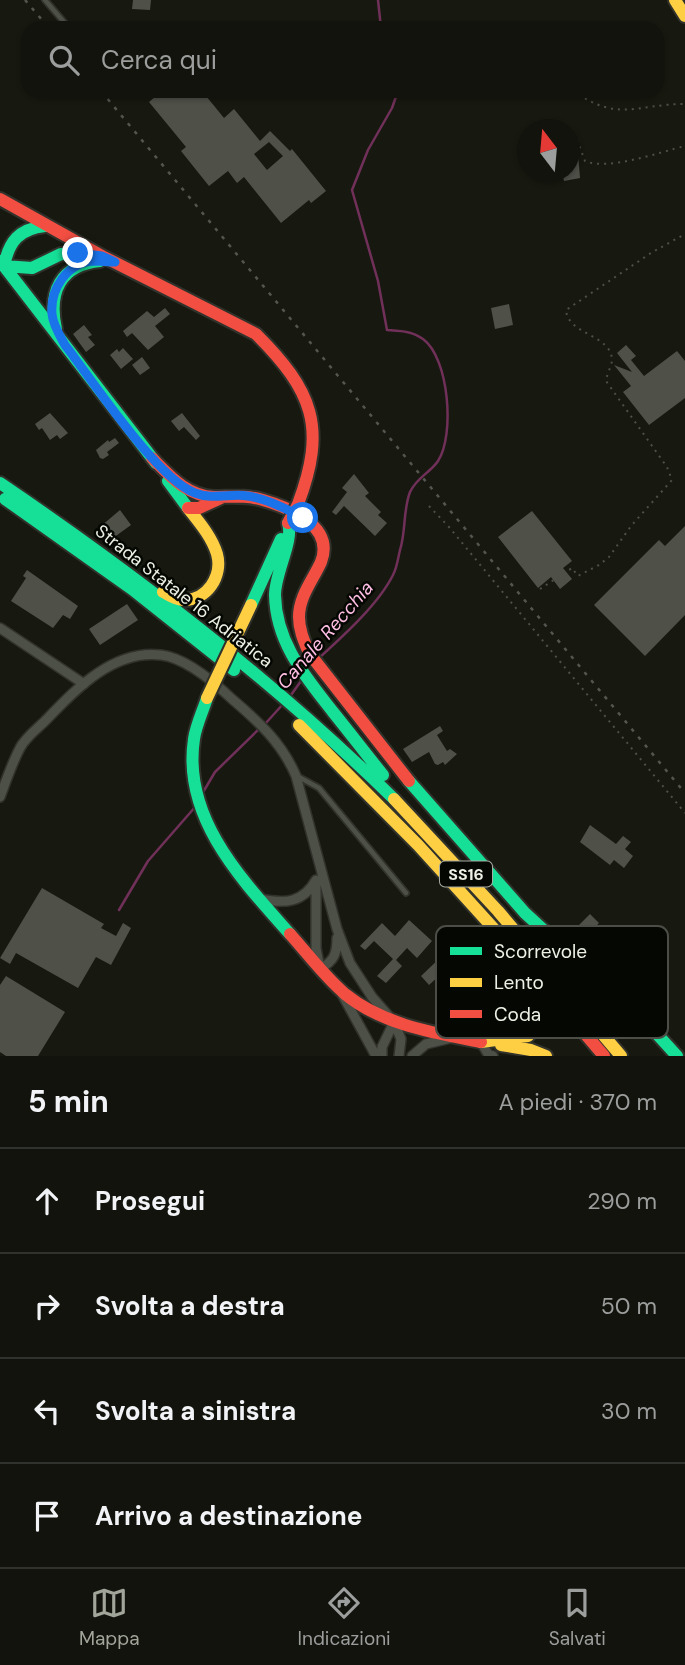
<!DOCTYPE html>
<html lang="it">
<head>
<meta charset="utf-8">
<style>
	:root { --surface:#11130c; --page:#1a1c15; --text:#f1f3f6; --muted:#9c9e9d; --line:#30322d; --accent:#a2a59a }
	body { margin:0; font-family:"DM Sans",sans-serif; background:var(--page); color:var(--text) }
	.compass { position:absolute; left:517px; top:119px; width:63px; height:63px; border-radius:50%; background:var(--surface); box-shadow:0 2px 5px #0004; rotate:344deg }
	.stop { position:absolute; width:21px; height:21px; margin:-16px; border:5px solid #1a73e8; border-radius:50%; background:#fff }
	.stop.end { background:#1a73e8; border-color:#fff; box-shadow:0 2px 7px #0008 }
	.list { margin:0; padding:0; list-style:none }
	h2 { display:flex; justify-content:space-between; align-items:center; height:91px; margin:0; padding:0 28px; font-size:30px }
	h2 small { font-size:23px; font-weight:400; color:var(--muted) }
	.list li { display:grid; grid-template-columns:46px 1fr auto; gap:21px; align-items:center; box-sizing:border-box; height:105px; padding:0 28px; border-top:2px solid var(--line) }
	.list b { display:block; font-size:26px; white-space:nowrap }
	.list em { font-size:23px; font-style:normal; color:var(--muted) }
	.icon { flex:none; width:38px; height:38px; fill:none; stroke:currentColor; stroke-width:2; stroke-linecap:round; stroke-linejoin:round }
	.map { position:relative; flex:none; width:685px; height:1056px; overflow:hidden }
	.search { position:absolute; background:var(--surface); box-shadow:0 2px 5px #0004; left:21px; right:21px; top:21px; height:77px; display:flex; align-items:center; gap:18px; box-sizing:border-box; padding:0 24px; border-radius:21px; color:var(--muted); font-size:26px }
	.sheet { height:511px; background:var(--surface) }
	nav { display:flex; justify-content:space-around; align-items:center; box-sizing:border-box; height:98px; border-top:2px solid var(--line); background:var(--surface); font-size:19px; color:var(--muted) }
	nav a { display:grid; justify-items:center; gap:4px }
	nav .on { color:var(--accent) }
	.map>svg:first-child { display:block }
	.lines { fill:none; stroke-linecap:round; stroke-linejoin:round }
	.stream { stroke:#713059; stroke-width:2.5 }
	.building { fill:#4f5149; fill-rule:evenodd }
	.lane-casing { stroke:#31322b; stroke-width:8 }
	.street-casing { stroke:#31322b; stroke-width:12 }
	.fast-casing { stroke:#31322b; stroke-width:16 }
	.slow-casing { stroke:#31322b; stroke-width:16 }
	.jam-casing { stroke:#31322b; stroke-width:16 }
	.path { stroke:#4d5048; stroke-width:2; stroke-dasharray:2 5; stroke-linecap:butt }
	.lane { stroke:#4d5047; stroke-width:4.5 }
	.street { stroke:#4d5047; stroke-width:9 }
	.fast { stroke:#16e098; stroke-width:12 }
	.slow { stroke:#ffcf43; stroke-width:12 }
	.jam { stroke:#f24e42; stroke-width:12 }
	.rail { stroke:#53554f; stroke-width:2.5; stroke-dasharray:3.5 7; stroke-linecap:butt }
	.slow-bridge-casing { stroke:#31322b; stroke-width:16; stroke-linecap:butt }
	.jam-bridge-casing { stroke:#31322b; stroke-width:16; stroke-linecap:butt }
	.slow-bridge { stroke:#ffcf43; stroke-width:12 }
	.jam-bridge { stroke:#f24e42; stroke-width:12 }
	.route { stroke:#1a73e8; stroke-width:9 }
	.labels { text-anchor:middle; dominant-baseline:central; stroke-width:5; stroke-linejoin:round; paint-order:stroke }
	.shield { fill:#050702; stroke:#a7aba1; stroke-width:2 }
	.shield-label { font-size:16px; font-weight:bold; fill:#edf1e5 }
	.street-label { font-size:18px; fill:#edf1e5; stroke:#050702 }
	.water-label { font-size:19px; font-style:italic; fill:#ffbfe4; stroke:#050702 }
	.key { fill:#050702; stroke:#4b4d46; stroke-width:2 }
	.key-label { font-size:19px; fill:#edf1e5 }
</style>
</head>
<body>
<div class="map">
<svg width="685" height="1056" viewBox="0 0 685 1056">
	<rect width="100%" height="100%" fill="#171910"/>
	<g class="lines">
		<!-- stream -->
		<path class="stream" d="M378,0L381,28
			M318,659C342,637 378,605 393,575C397,568 398,558 400,550C406,531 403,510 410,492C417,477 430,473 438,461C455,435 449,358 423,339C412,331 401,331 387,330L378,281L352,190L368,150L392,108L398,91
			M291,695L301,681
			M265,724L284,703
			M202,794L215,772L260,728
			M119,910L148,861L196,806"/>
	</g>
	<!-- building -->
	<path class="building" d="M133,0H151L150,10L132,9Z
		M162,91H202L224,118L234,109L260,141L270,131L290,151L292,149L326,191L311,203L309,200L281,223L244,177L237,183L228,171L209,186L181,151L186,147L149,102ZM269,142L283,156L267,170L254,154Z
		M578,153L580,178L564,181L562,172H570V154Z
		M509,304L513,325L495,329L491,308Z
		M165,308L170,314L155,326L164,337L148,350L132,333L127,337L123,331L147,311L154,317Z
		M84,325L92,335L88,337L95,345L86,352L73,334Z
		M626,345L636,356L631,360L644,376L677,351L685,361V398L649,425L623,392L631,386L614,365L632,372L617,353Z
		M123,348L133,359L121,369L110,355L117,349L119,352Z
		M142,357L150,368L140,375L132,365Z
		M50,413L68,433L60,439L57,435L50,440L42,428L39,430L35,424Z
		M182,413L200,436L196,440L184,427L179,431L171,421Z
		M115,438L119,443L107,452L109,455L103,459L100,458L96,450L108,440L109,442Z
		M354,474L369,493L365,496L381,512L378,515L387,523L375,536L344,506L336,515L332,512L347,492L342,488Z
		M120,510L131,525L106,543L94,532Z
		M532,511L572,561L563,568L572,579L560,589L551,577L538,588L498,537Z
		M685,526V615L645,656L594,605L659,540L665,546Z
		M27,570L78,606L70,619L63,615L53,628L11,601L26,578L23,576Z
		M127,604L138,620L100,645L89,629Z
		M440,726L443,731L437,735L447,751L450,749L457,754L445,765L443,762L438,765L435,764L429,752L412,762L403,749Z
		M590,825L616,844L623,836L631,842L625,849L633,856L624,868L614,860L610,865L580,842Z
		M42,888L104,924L101,928L116,936L123,923L131,928L111,965L96,957L78,988L16,953L10,964L0,958Z
		M590,914L599,923L596,926L602,933L594,940L579,925Z
		M409,920L432,941L417,958L407,948L396,960L402,966L386,983L377,976L393,959L374,941L365,950L360,946L382,923L395,936Z
		M443,955L452,964L429,985L421,976Z
		M6,976L65,1012L38,1056H6L0,1052V985Z"/>
	<g class="lines">
		<defs>
			<path id="lane" d="M45,0L69,28
				M297,776L319,788L406,893"/>
			<path id="street" d="M0,628L84,684
				M0,797C6,781 12,763 20,748C25,738 37,729 45,721C75,690 113,649 161,655C186,658 214,682 232,699C259,722 282,743 296,776L337,929L350,963L372,997L394,1022L401,1039L399,1056
				M316,881V948L320,969C334,961 337,954 337,938
				M260,899C285,904 303,903 316,880
				M342,994L376,1056
				M481,1042L488,1054L493,1056
				M382,1056V1047L394,1022
				M412,1056L426,1044L451,1038"/>
			<path id="fast" d="M45,226C19,229 9,241 4,266L32,268L61,254L95,255
				M0,261L156,463
				M56,329C48,292 60,265 100,261
				M168,481L188,508
				M0,483C140,578 273,680 394,799
				M5,499L132,589L234,670
				M288,523C294,541 275,572 275,595C276,643 305,676 333,712C350,733 366,754 383,775
				M251,605L281,539
				M207,698C203,711 196,725 194,739C182,818 242,880 290,934
				M409,781L525,913L657,1034L677,1056"/>
			<path id="slow" d="M675,0L685,16
				M163,592C169,595 176,600 183,600C207,601 223,576 217,554C212,537 199,522 188,508
				M299,725L418,845L524,962
				M394,799L498,911L621,1056
				M481,1042L528,1036C543,1019 548,1004 538,982
				M501,1045L531,1050L546,1056"/>
			<path id="jam" d="M0,199L102,256L256,334C313,391 327,427 298,504
				M152,458C170,476 187,496 214,497C231,497 246,495 263,500C290,508 335,526 321,562C313,580 299,596 299,617C299,630 304,641 309,653L409,781
				M188,508H199L223,497
				M290,934C308,954 324,976 345,994C383,1025 434,1033 481,1042
				M524,962L604,1056"/>
		</defs>
		<!-- lane casing -->
		<use href="#lane" class="lane-casing"/>
		<!-- street casing -->
		<use href="#street" class="street-casing"/>
		<!-- fast casing -->
		<use href="#fast" class="fast-casing"/>
		<!-- slow casing -->
		<use href="#slow" class="slow-casing"/>
		<!-- jam casing -->
		<use href="#jam" class="jam-casing"/>
		<!-- path -->
		<path class="path" d="M573,91C620,123 635,104 685,104
			M577,140L585,161C608,171 660,152 685,146
			M429,506L449,527L685,813
			M540,589L572,568L578,576L599,565L609,557L631,526L672,480L667,467L606,381C607,373 612,366 612,359C610,334 568,335 566,310L651,253L685,234"/>
		<!-- lane -->
		<use href="#lane" class="lane"/>
		<!-- street -->
		<use href="#street" class="street"/>
		<!-- fast -->
		<use href="#fast" class="fast"/>
		<!-- slow -->
		<use href="#slow" class="slow"/>
		<!-- jam -->
		<use href="#jam" class="jam"/>
		<!-- rail -->
		<path class="rail" d="M25,0L49,28
			M101,91L685,793"/>
		<defs>
			<path id="slow-bridge" d="M207,698L251,605"/>
			<path id="jam-bridge" d="M288,523L298,504"/>
		</defs>
		<!-- slow-bridge casing -->
		<use href="#slow-bridge" class="slow-bridge-casing"/>
		<!-- jam-bridge casing -->
		<use href="#jam-bridge" class="jam-bridge-casing"/>
		<!-- slow-bridge -->
		<use href="#slow-bridge" class="slow-bridge"/>
		<!-- jam-bridge -->
		<use href="#jam-bridge" class="jam-bridge"/>
	</g>
	<g class="lines">
		<!-- route -->
		<path class="route" d="M78,253L102,256L115,262C108,262 100,261 93,261C67,263 50,289 52,314C53,325 60,336 65,345C92,380 157,479 195,493C212,500 231,493 248,496C267,499 287,509 303,518"/>
	</g>
	<g class="labels">
		<!-- shield labels -->
		<rect class="shield" x="440" y="861.5" width="52" height="25" rx="5"/>
		<g class="shield-label">
			<text x="466" y="874">SS16</text>
		</g>
		<!-- street labels -->
		<g class="street-label">
			<text transform="translate(184 596) rotate(38)">Strada Statale 16 Adriatica</text>
		</g>
		<!-- water labels -->
		<g class="water-label">
			<text transform="translate(325 635) rotate(-49)">Canale Recchia</text>
		</g>
	</g>
	<!-- legend -->
	<rect x="436" y="926" width="232" height="112" rx="10" class="key"/>
	<rect x="450" y="947" width="32" height="8" fill="#16e098"/>
	<rect x="450" y="978" width="32" height="9" fill="#ffcf43"/>
	<rect x="450" y="1010" width="32" height="8" fill="#f24e42"/>
	<g class="key-label">
		<text x="494" y="958">Scorrevole</text>
		<text x="494" y="989">Lento</text>
		<text x="494" y="1021">Coda</text>
	</g>
</svg>
<svg class="compass" viewBox="-18 -18 36 36"><path d="M0-13l5 13h-10z" fill="#e53935"/><path d="M0 13l5-13h-10z" fill="#9c9e9d"/></svg>
<div class="stop" style="left:303px;top:518px"></div>
<div class="stop end" style="left:78px;top:253px"></div>
<div class="search"><svg class="icon" aria-label="search" viewBox="0 0 24 24"><circle cx="10" cy="10" r="6"/><path d="M15 15l6 6"/></svg>Cerca qui</div>
</div>
<section class="sheet">
<h2>5 min<small>A piedi · 370 m</small></h2>
<ul class="list">
<li><svg class="icon" aria-label="ahead" viewBox="0 0 24 24"><path d="M12 20V5M6 11l6-6 6 6"/></svg><div><b>Prosegui</b></div><em>290 m</em></li>
<li><svg class="icon" aria-label="right" viewBox="0 0 24 24"><path d="M7 20v-9h11M14 6l5 5-5 5"/></svg><div><b>Svolta a destra</b></div><em>50 m</em></li>
<li><svg class="icon" aria-label="left" viewBox="0 0 24 24"><path d="M17 20v-9H6M10 6l-5 5 5 5"/></svg><div><b>Svolta a sinistra</b></div><em>30 m</em></li>
<li><svg class="icon" aria-label="arrive" viewBox="0 0 24 24"><path d="M6 21V4h12l-3 4 3 4H6"/></svg><div><b>Arrivo a destinazione</b></div></li>
</ul>
</section>
<nav>
<a class="on"><svg class="icon" aria-label="map" viewBox="0 0 24 24"><path d="M3 6l6-2 6 2 6-2v14l-6 2-6-2-6 2zM9 4v14M15 6v14"/></svg>Mappa</a>
<a><svg class="icon" aria-label="directions" viewBox="0 0 24 24"><path d="M12 3l9 9-9 9-9-9zM9 14v-3h6M13 9l2 2-2 2"/></svg>Indicazioni</a>
<a><svg class="icon" aria-label="saved" viewBox="0 0 24 24"><path d="M7 4h10v16l-5-4-5 4z"/></svg>Salvati</a>
</nav>
</body>
</html>
